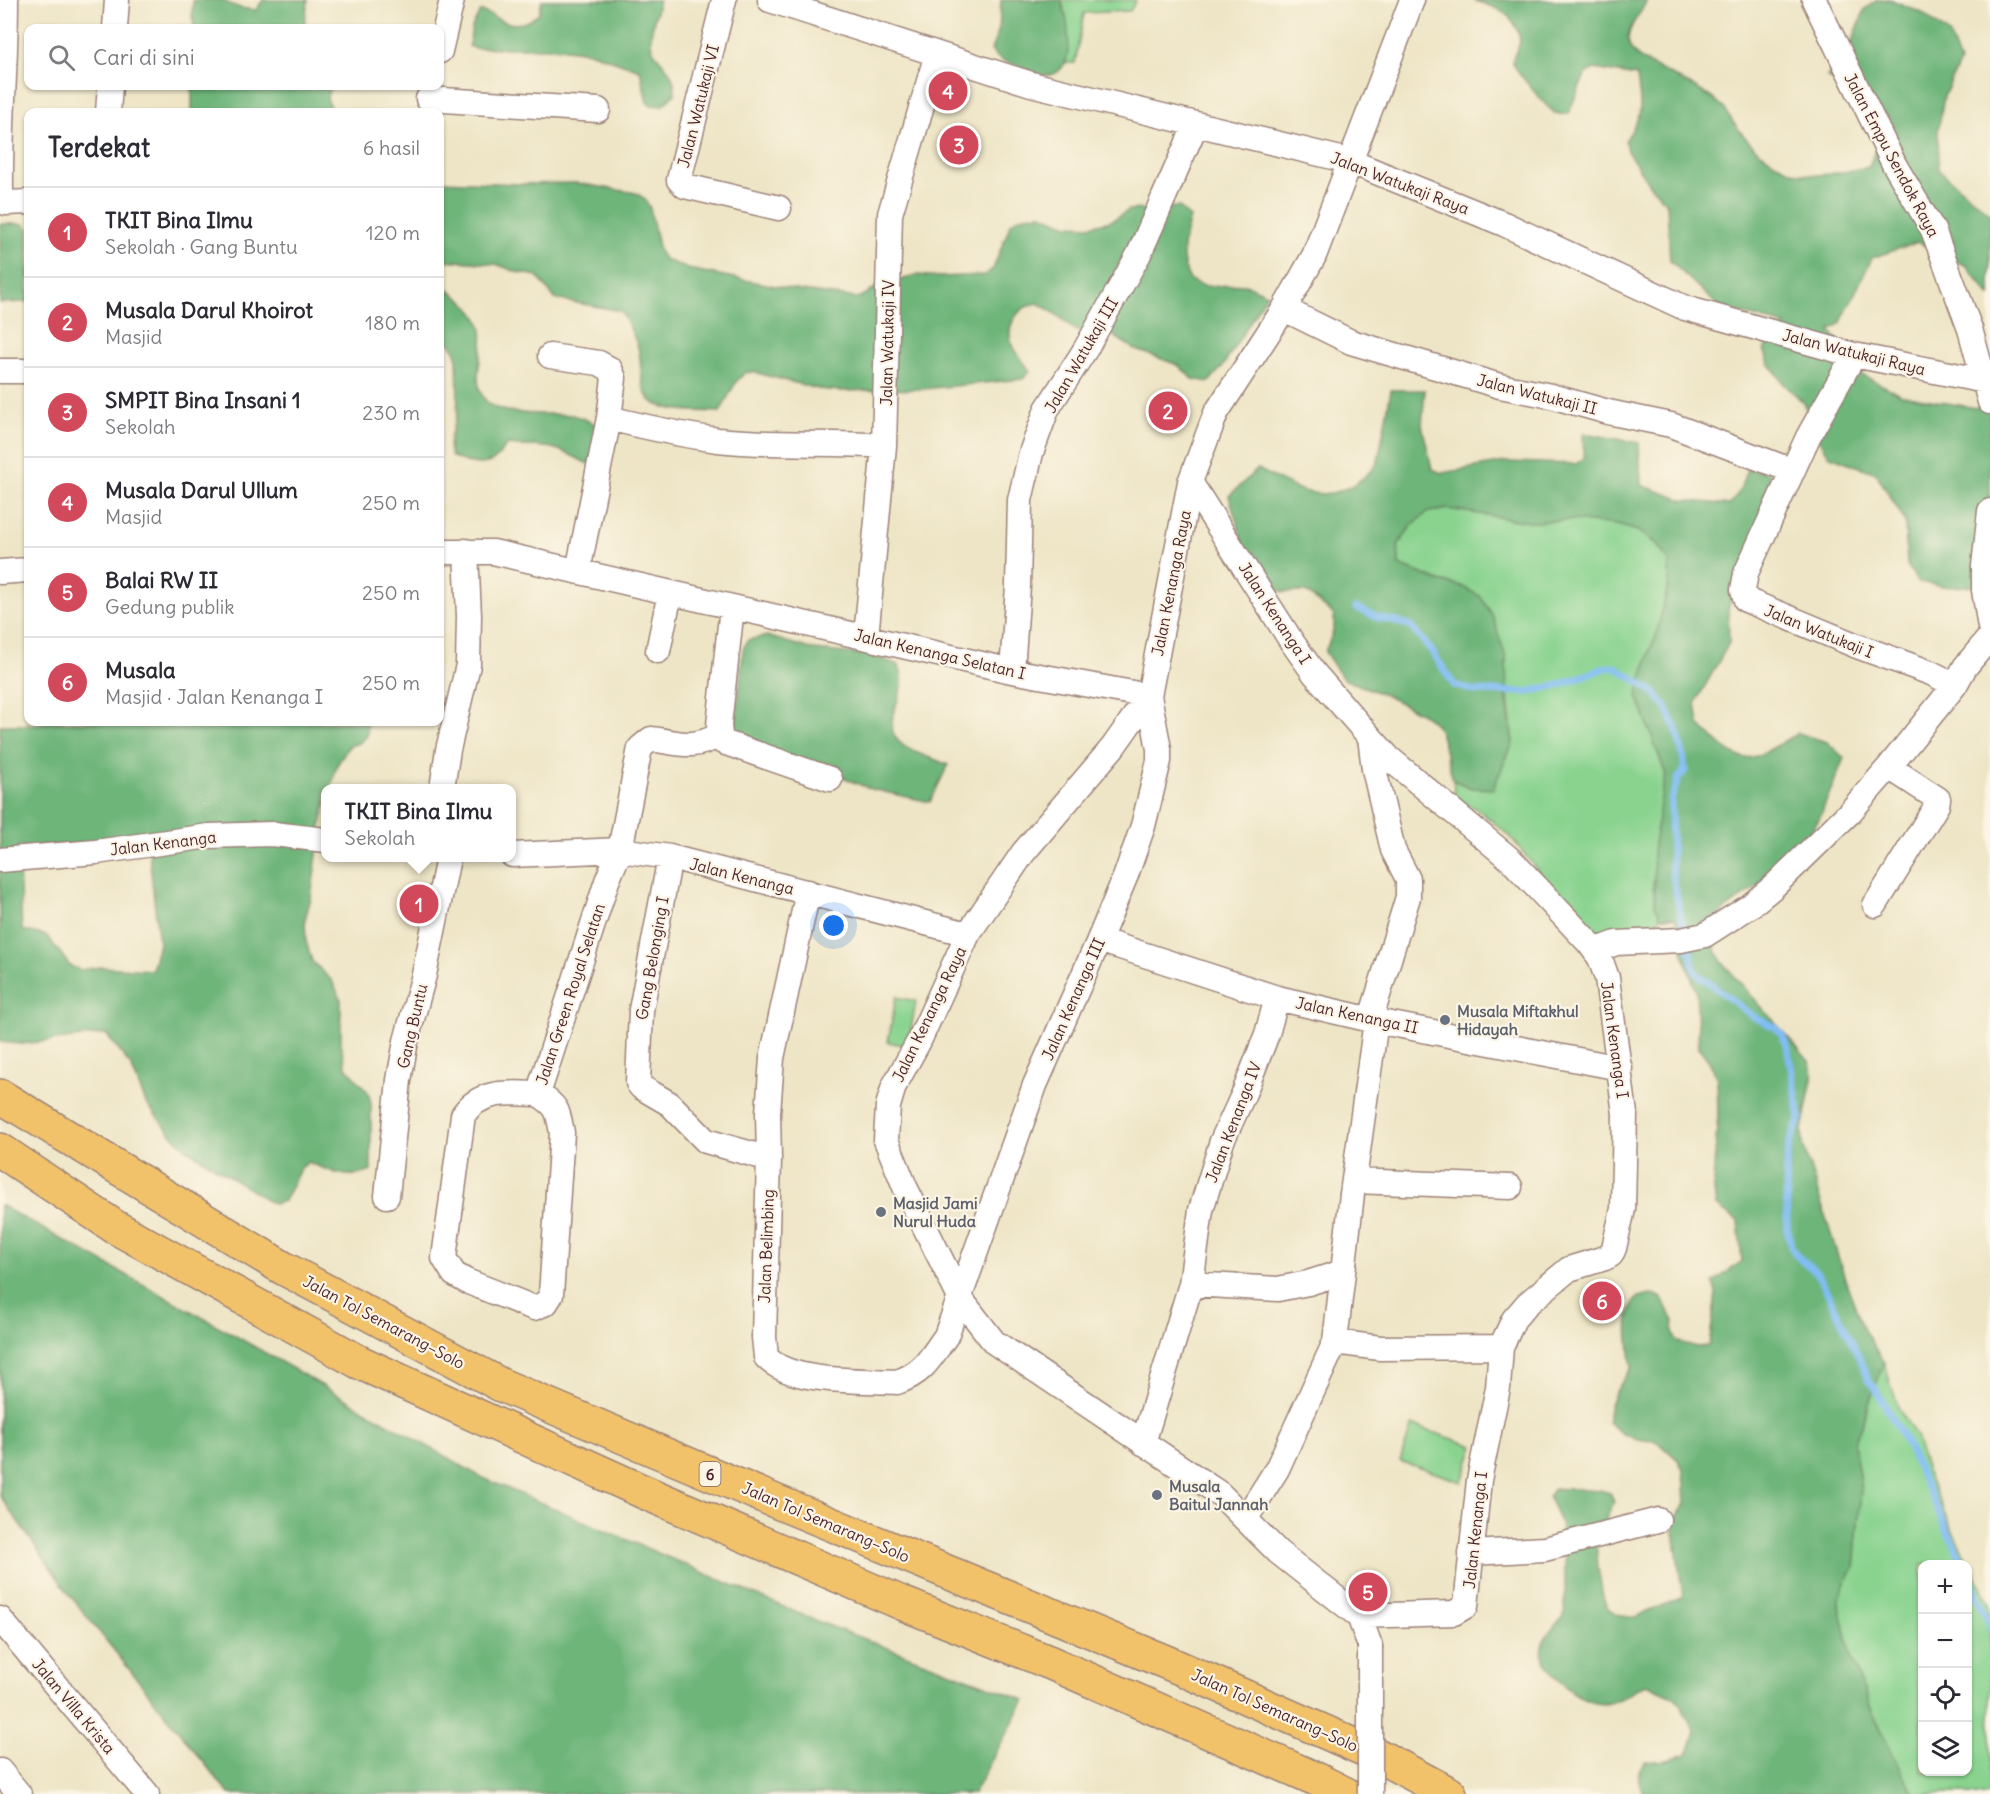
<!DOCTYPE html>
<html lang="id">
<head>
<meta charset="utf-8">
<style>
	:root { --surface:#fff; --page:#f7f7f7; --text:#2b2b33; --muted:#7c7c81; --line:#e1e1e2; --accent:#d1495b }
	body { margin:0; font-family:Delius,sans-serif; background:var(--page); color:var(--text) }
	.controls { position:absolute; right:18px; bottom:18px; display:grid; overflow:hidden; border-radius:12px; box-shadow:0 2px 4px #0004 }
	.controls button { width:54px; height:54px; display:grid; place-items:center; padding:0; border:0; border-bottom:2px solid var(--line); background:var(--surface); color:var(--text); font:30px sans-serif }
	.you { position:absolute; left:834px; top:926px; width:21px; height:21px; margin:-15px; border:4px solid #fff; border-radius:50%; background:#1a73e8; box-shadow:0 0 0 9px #1a73e833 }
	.badge { display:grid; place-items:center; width:39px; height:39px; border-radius:50%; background:var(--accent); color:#fff; font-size:20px; font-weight:700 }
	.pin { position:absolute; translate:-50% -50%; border:3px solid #fff; box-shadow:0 2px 6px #0006 }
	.popup { position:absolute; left:321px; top:784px; width:195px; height:78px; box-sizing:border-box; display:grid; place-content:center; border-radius:12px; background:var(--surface); filter:drop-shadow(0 2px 4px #0005); font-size:20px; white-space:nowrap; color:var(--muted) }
	.popup b { font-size:22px; color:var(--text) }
	.popup::after { content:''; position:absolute; left:50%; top:100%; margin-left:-12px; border:12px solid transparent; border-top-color:var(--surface) }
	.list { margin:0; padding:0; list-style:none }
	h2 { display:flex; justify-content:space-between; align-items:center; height:78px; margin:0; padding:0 24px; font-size:26px }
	h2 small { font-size:20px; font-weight:400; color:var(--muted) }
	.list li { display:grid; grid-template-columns:39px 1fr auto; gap:18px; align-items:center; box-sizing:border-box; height:90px; padding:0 24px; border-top:2px solid var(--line) }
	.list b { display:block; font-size:22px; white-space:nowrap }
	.list p { margin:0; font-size:20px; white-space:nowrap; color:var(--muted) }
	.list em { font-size:20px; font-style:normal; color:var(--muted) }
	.icon { flex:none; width:33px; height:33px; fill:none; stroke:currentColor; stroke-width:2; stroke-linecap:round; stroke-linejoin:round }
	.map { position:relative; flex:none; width:1990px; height:1794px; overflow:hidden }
	.search { position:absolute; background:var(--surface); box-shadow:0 2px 4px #0004; left:24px; top:24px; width:420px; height:66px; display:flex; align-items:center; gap:15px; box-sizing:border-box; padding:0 21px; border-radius:12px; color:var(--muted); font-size:22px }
	.panel { position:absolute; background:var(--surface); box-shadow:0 2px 4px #0004; left:24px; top:108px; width:420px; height:618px; border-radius:12px }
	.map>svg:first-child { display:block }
	.green { fill:#89d38f; stroke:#6a795d; stroke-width:1.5; fill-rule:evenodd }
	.forest { fill:#6eb57a; stroke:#5c6a52; stroke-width:1.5; fill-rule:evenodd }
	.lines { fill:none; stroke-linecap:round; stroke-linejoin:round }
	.stream { stroke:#81bdf3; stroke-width:7 }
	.minor-casing { stroke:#9c8278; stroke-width:27 }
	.highway-casing { stroke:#9c8278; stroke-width:36 }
	.minor { stroke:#fff; stroke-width:24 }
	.highway { stroke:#f2c26a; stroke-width:33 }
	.minor-bridge-casing { stroke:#9c8278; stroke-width:27; stroke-linecap:butt }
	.minor-bridge { stroke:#fff; stroke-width:24 }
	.worship-dot { fill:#6b7280; stroke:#fcf5e5; stroke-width:2 }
	.labels { text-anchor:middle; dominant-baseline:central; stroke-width:4.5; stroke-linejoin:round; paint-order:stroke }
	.shield { fill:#fcf5e5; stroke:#7f5f63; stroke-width:1.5 }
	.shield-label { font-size:15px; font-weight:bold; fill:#4a1f2b }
	.street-label { font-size:16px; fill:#4a1f2b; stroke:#fcf5e5 }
	.worship-label { font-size:16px; font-weight:bold; fill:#5b616d; stroke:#fcf5e5; text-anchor:start }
</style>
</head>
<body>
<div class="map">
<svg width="1990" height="1794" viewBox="0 0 1990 1794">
	<rect width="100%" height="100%" fill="#fcf5e5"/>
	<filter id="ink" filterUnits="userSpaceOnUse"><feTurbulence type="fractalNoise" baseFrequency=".0167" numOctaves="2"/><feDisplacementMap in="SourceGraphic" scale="12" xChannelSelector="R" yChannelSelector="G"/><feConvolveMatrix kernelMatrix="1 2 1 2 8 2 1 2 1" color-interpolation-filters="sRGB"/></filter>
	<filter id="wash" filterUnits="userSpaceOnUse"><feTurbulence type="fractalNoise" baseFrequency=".008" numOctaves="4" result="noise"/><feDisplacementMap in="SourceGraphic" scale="24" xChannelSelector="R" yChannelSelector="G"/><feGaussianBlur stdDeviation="1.35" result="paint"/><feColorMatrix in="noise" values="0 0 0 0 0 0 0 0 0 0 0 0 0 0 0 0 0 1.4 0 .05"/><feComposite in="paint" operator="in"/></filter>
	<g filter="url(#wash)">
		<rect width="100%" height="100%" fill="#eee5c6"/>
		<!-- green -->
		<path class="green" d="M1061,0H1136L1130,11L1084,13L1075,63H1065C1068,40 1069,22 1061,0Z
			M1449,509L1530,522L1573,520L1617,525L1638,531L1656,544L1669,561V582L1656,637L1651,647L1637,696L1666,775L1661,797L1653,885L1655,904L1661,917L1651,925L1602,934L1556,894L1510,836L1476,808L1456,802L1453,780L1472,788L1513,743L1506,679L1461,586L1439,581L1399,565L1398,545L1412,525L1428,512Z
			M896,997L916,1001L908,1046L888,1042Z
			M1884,1363L1899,1409L1916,1436L1926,1471L1952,1530L1990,1604V1794H1916L1908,1784L1875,1718L1852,1661L1838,1598L1854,1567L1861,1490L1854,1444ZM1922,1564H1968V1772H1922Z
			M1412,1425L1474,1446L1462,1482L1400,1461Z"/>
		<!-- forest -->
		<path class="forest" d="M193,0H224L225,2L240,8L256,10L263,0H308L304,28H194L192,14Z
			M542,0H659C656,14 650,28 651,43C652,54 660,58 666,67C673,75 675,84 675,94L662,106L651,105L647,102L640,70L589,52L558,48H474L469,46L472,27L480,12C488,11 491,16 498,19C513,27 527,25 539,13Z
			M1001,0H1061C1068,19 1078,69 1050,75C1039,77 1028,69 1019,66C1006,61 999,62 991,50L999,29Z
			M1474,0H1647C1641,15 1621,32 1631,49C1638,61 1664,71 1677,78C1691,85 1707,94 1720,104C1727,110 1730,119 1736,126C1750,145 1770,162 1792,171C1816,180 1845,171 1869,167L1888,116L1827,77L1853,39L1865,9L1877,0H1892L1922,13L1949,34L1960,62L1944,96L1938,131L1939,170L1990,213V296L1967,266L1918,242L1872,258L1840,324L1830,330L1862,375L1902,395L1976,408L1990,398V585L1949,587L1918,582L1907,565L1905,521L1876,473L1830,456L1820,442L1803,402L1784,384L1769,363L1764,350L1785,325L1724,309L1715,303L1670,261L1667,204L1649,184L1627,151L1625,141C1645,111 1641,110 1637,76L1594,69L1585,75L1568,114C1564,114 1559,115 1555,113C1549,110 1514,69 1513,63C1512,56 1517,51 1519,45C1522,35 1514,23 1508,16C1501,8 1483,4 1474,0Z
			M192,86H331L327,98L331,112H192Z
			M441,181L521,184L576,183L636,193L645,199L650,208L659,251L664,259L688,269L801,291L857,298L867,294L876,287L918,275L940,277L984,275L993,269L1011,223L1020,217L1041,214L1068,225L1089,226L1111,221L1129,210L1179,207L1190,218C1183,240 1178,258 1190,280C1214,294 1225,280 1249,286C1255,288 1261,292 1267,294L1223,366L1209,382L1193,379L1178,365L1134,349L1111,334L1086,330L1076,331L1057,315L1038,303C1026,306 1020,309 1014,319C1002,340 1018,353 1030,371L1023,379L923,389L841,391L818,389L753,372L744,373L736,382L720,412C702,411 672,412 656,404C636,395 644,362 637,344C633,333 627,322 621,311L555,299L537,276L517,272L496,264L443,260L440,250Z
			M0,224H23L28,229V302L0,303Z
			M440,285C456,294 479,311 482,330C486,353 468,382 487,402C501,417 552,413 572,415C581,417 589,421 597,425L591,465C580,461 567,452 556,449C542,445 523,447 508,445C503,449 499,456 494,460C483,468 462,462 451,456C446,440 453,431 457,415C458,407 458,360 456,353C453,345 447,340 440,337Z
			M1391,390H1425L1422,425L1432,469L1442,473L1505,462L1576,464L1584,458L1583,433L1639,443L1641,485L1683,500L1730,505L1740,490L1747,469L1767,472L1779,483L1731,598L1728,610L1729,643L1696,702L1699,725C1746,770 1744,765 1798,733L1827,742L1844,758L1819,819L1787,865L1713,918L1715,948L1722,962L1809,1061L1813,1074L1802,1130L1803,1145L1846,1282L1864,1330L1884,1363L1854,1444L1861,1490L1854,1567L1838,1598L1852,1661L1875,1718L1908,1784L1916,1794H1645C1637,1784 1636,1771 1645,1762L1668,1760L1688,1753L1695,1732L1679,1702L1676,1698L1646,1685C1633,1690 1623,1700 1609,1703C1585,1710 1540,1671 1542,1647C1544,1633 1560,1626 1564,1613C1566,1604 1565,1594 1565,1585C1565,1553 1566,1525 1548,1497L1554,1488C1572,1491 1593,1486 1610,1493L1614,1502L1596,1541L1598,1567L1603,1597L1607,1607L1615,1614L1636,1617L1683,1597L1673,1524L1685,1504L1683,1470L1679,1461L1657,1441C1632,1440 1626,1438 1608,1422C1607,1399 1620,1386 1632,1367C1629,1343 1617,1282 1661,1297L1674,1321L1673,1331L1676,1341L1697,1347L1709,1346L1716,1293L1713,1283L1742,1261L1738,1221L1716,1206L1713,1182L1718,1114L1717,1079L1709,1061L1699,1048L1696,991L1677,935L1676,918L1661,917L1655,905L1653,852L1661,797L1666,775L1637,696L1651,647L1656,637L1669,582V561L1656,543L1638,531L1617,525L1573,520L1530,522L1449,509L1428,512L1412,525L1398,545L1399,565L1439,581L1461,586L1480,596L1492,614L1506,658L1507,700L1513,743L1493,789L1472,788L1453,780L1440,731L1434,723L1426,716L1385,695L1343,679L1325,652C1330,639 1336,630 1334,615L1306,592H1284L1273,588L1245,550L1229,496L1258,469C1286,483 1311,502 1342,490C1358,484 1369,475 1378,461Z
			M767,636L814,650L869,655L899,665C901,672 903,677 902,684C900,704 879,729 904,746C914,753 935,759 948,765L930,802L871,789L740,737L736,726L743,649L748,640Z
			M50,722H367V736L359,743L349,746L337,765L331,788H326V804L322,819L311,898L305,919L306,941L312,961L332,981L341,1000V1045L346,1067L368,1092L371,1102V1171C348,1181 330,1171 308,1162L300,1169L284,1201L273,1204L188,1150L173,1136L146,1103L131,1066L106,1034L22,1044L0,1042V725H29ZM147,836L159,944L152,970L101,967L80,970L70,966L47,936L22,930L18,847L73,844Z
			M0,1205L234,1335L481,1477L814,1620L1025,1700L973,1794H229L69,1594L0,1496Z"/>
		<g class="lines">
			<!-- stream -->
			<path class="stream" d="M1356,608L1379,618L1409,625L1431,650L1454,685L1474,691L1528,692L1562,684L1605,668L1615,667C1627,675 1640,682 1651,690C1673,709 1682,743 1685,770L1678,779L1671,800L1672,871L1678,904L1695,972L1754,1017L1775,1027L1782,1035L1787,1045L1800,1118L1789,1144L1786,1165L1787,1226L1791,1247L1797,1256L1815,1271L1821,1280L1861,1361L1868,1380L1875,1388L1902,1435L1963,1564
				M1968,1574L1990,1627"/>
		</g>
	</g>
	<g filter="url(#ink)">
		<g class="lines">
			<defs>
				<path id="minor" d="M6,0C6,64 0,128 1,193L2,199L6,203L28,202
					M724,0L679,180L685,186L779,208
					M770,0L1031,84L1349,161L1504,224L1685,308L1854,355L1985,381
					M1814,0L1894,164L1933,230L1970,329L1990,402
					M115,28L117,0
					M440,51L452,0
					M428,99L598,110
					M108,112L110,86
					M1284,309L1351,342L1500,386L1551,396L1608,412L1671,425L1793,471
					M1854,355L1808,437L1746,573L1743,590L1746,600L1857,646L1931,673L1955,685L1965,667L1990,637
					M550,356L599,363L610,369L614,378L609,418
					M0,371H28
					M1190,482L1292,642L1314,673L1370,737L1389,758L1511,860L1589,943L1600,958L1607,978L1625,1114L1623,1209L1614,1248L1611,1255L1605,1258L1569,1269L1527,1304L1514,1319L1501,1347L1498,1388L1479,1480L1466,1606L1454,1613L1359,1616
					M1990,511L1984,566V590L1990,627
					M440,552H493L1012,671L1149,696L1159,749V761L1143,826L1126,875L1099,940L1035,1085L946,1336C930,1358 924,1373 897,1382C862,1380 790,1384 766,1357L764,1337L769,1159L768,1113L772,1058L808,892
					M578,571L609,418C645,427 681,435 718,440C773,446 829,442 884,446
					M0,572L28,570
					M732,607L719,725L720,735L723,742L830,779
					M866,637L884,446L890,214L937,54
					M658,651L670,593
					M1012,671L1018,586L1020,500L1031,453L1047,409L1085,350L1139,254L1196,124
					M1370,737L1374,769L1393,850L1408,879V897L1371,1018
					M442,788L448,750L468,665L469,616L466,551
					M512,855L620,850L670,857L968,934
					M670,857L641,1010L638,1083L641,1087L670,1104L706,1141L769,1159
					M0,860L96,852L209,836L273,834L326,840
					M1875,905L1937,805L1938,799L1889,767
					M1099,940L1277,998L1376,1021L1620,1068
					M1595,951L1616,943L1681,940L1705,935L1750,906L1773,887L1850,812L1889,767L1955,685
					M538,1094C558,1106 558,1111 562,1133L551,1295L546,1303L534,1308L466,1281L454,1274L444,1258L463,1115C480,1089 511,1093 538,1094L607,881L620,850L640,748L651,739C681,743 691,750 720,735
					M1354,1181L1510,1187
					M387,1196L399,1080L406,1041L424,975L448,858
					M1191,1284L1201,1210L1222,1141L1244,1093L1267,1034L1277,998
					M1335,1342L1380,1348L1501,1347
					M1143,1443L1191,1284L1278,1289L1308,1283L1343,1272
					M1246,1518L1277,1469L1335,1342L1352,1194L1376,1021
					M1471,1553L1545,1549L1658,1520
					M0,1619L147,1794
					M1370,1646L1359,1616L1278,1552L1220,1494L994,1342L960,1298L905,1187L886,1140L888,1106L894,1086L919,1041L968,934L1023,853L1113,747L1149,696L1190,482L1216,413L1284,309L1314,256L1412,0
					M0,1771L19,1794"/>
				<path id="highway" d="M0,1096L283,1268L501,1385L775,1501L1173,1665L1377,1755L1450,1794
					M0,1150L115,1227L359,1362L644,1492L904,1604L1051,1663L1316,1779L1346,1794"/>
			</defs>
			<!-- minor casing -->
			<use href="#minor" class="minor-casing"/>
			<!-- highway casing -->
			<use href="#highway" class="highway-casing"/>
			<!-- minor -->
			<use href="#minor" class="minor"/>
			<!-- highway -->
			<use href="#highway" class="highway"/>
			<defs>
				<path id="minor-bridge" d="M1370,1794V1646"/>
			</defs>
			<!-- minor-bridge casing -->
			<use href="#minor-bridge" class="minor-bridge-casing"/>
			<!-- minor-bridge -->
			<use href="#minor-bridge" class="minor-bridge"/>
		</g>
	</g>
	<!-- markers -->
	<g class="worship-dot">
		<circle cx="1445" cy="1020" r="6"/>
		<circle cx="881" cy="1212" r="6"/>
		<circle cx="1157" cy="1495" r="6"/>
	</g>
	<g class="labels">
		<!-- shield labels -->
		<rect class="shield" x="699.5" y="1462" width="21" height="24" rx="4.5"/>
		<g class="shield-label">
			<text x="710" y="1474">6</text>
		</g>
		<!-- street labels -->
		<g class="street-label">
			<text transform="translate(698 106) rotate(-76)">Jalan Watukaji VI</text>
			<text transform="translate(1892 155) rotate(62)">Jalan Empu Sendok Raya</text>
			<text transform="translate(1400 183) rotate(21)">Jalan Watukaji Raya</text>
			<text transform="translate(887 343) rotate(-89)">Jalan Watukaji IV</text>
			<text transform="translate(1854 352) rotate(14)">Jalan Watukaji Raya</text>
			<text transform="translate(1081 355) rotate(-60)">Jalan Watukaji III</text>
			<text transform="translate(1537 394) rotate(14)">Jalan Watukaji II</text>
			<text transform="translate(1171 583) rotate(-79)">Jalan Kenanga Raya</text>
			<text transform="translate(1275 613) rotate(57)">Jalan Kenanga I</text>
			<text transform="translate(1819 631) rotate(22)">Jalan Watukaji I</text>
			<text transform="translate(940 654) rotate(13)">Jalan Kenanga Selatan I</text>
			<text transform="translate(163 843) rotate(-7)">Jalan Kenanga</text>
			<text transform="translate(742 876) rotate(14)">Jalan Kenanga</text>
			<text transform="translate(652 958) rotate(-80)">Gang Belonging I</text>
			<text transform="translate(570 994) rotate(-72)">Jalan Green Royal Selatan</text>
			<text transform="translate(1073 999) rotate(-66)">Jalan Kenanga III</text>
			<text transform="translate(929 1014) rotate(-64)">Jalan Kenanga Raya</text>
			<text transform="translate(1357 1015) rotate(12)">Jalan Kenanga II</text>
			<text transform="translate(412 1026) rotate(-77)">Gang Buntu</text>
			<text transform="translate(1615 1040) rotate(82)">Jalan Kenanga I</text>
			<text transform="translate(1233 1122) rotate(-69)">Jalan Kenanga IV</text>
			<text transform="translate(766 1246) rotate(-88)">Jalan Belimbing</text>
			<text transform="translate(384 1322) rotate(28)">Jalan Tol Semarang–Solo</text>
			<text transform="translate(826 1522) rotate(23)">Jalan Tol Semarang–Solo</text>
			<text transform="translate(1475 1530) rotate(-84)">Jalan Kenanga I</text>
			<text transform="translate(74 1706) rotate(50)">Jalan Villa Krista</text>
			<text transform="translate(1275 1710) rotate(24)">Jalan Tol Semarang–Solo</text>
		</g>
		<!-- worship labels -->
		<g class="worship-label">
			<text x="1457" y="1011">Musala Miftakhul<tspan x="1457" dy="18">Hidayah</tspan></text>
			<text x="893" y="1203">Masjid Jami<tspan x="893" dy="18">Nurul Huda</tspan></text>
			<text x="1169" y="1486">Musala<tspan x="1169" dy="18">Baitul Jannah</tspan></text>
		</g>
	</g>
</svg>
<div class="controls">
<button>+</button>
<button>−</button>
<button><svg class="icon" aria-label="locate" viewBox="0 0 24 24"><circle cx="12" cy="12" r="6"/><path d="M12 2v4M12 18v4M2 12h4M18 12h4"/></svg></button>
<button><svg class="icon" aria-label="layers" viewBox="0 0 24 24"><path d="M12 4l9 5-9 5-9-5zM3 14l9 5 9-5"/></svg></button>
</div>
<div class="you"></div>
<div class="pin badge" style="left:419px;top:904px">1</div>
<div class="popup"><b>TKIT Bina Ilmu</b>Sekolah</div>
<div class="pin badge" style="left:1168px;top:411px">2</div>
<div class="pin badge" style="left:959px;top:145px">3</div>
<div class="pin badge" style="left:948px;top:91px">4</div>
<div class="pin badge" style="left:1368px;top:1592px">5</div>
<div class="pin badge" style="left:1602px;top:1301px">6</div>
<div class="search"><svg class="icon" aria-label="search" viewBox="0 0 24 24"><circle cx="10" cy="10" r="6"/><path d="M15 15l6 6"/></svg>Cari di sini</div>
<section class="panel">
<h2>Terdekat<small>6 hasil</small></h2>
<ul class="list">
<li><span class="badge">1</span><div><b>TKIT Bina Ilmu</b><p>Sekolah · Gang Buntu</p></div><em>120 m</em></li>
<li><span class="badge">2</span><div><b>Musala Darul Khoirot</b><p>Masjid</p></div><em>180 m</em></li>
<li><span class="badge">3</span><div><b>SMPIT Bina Insani 1</b><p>Sekolah</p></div><em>230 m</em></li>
<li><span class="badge">4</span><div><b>Musala Darul Ullum</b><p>Masjid</p></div><em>250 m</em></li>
<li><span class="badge">5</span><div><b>Balai RW II</b><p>Gedung publik</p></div><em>250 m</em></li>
<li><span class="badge">6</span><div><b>Musala</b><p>Masjid · Jalan Kenanga I</p></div><em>250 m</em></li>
</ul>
</section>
</div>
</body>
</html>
